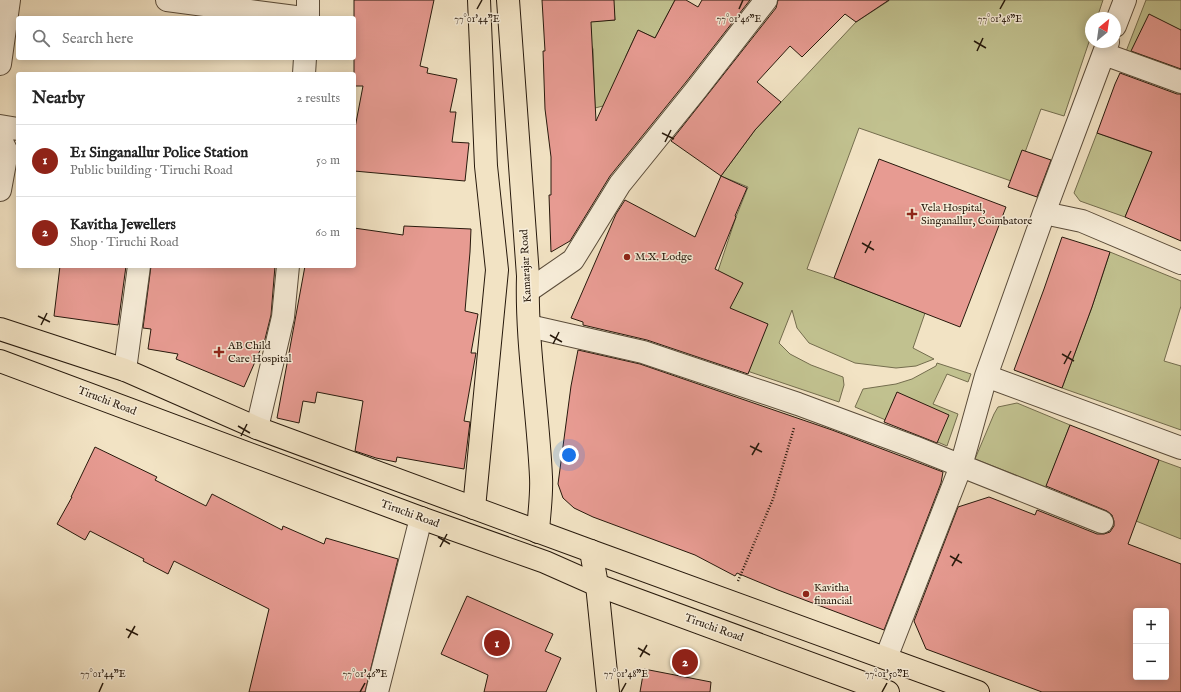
<!DOCTYPE html>
<html lang="en">
<head>
<meta charset="utf-8">
<style>
	:root { --surface:#fff; --page:#f6f6f6; --text:#222; --muted:#767676; --line:#e0e0e0; --accent:#8f2418 }
	body { margin:0; font-family:"IM FELL English",serif; background:var(--page); color:var(--text) }
	.controls { position:absolute; right:12px; bottom:12px; display:grid; overflow:hidden; border-radius:4px; box-shadow:0 2px 10px #0003 }
	.controls button { width:36px; height:36px; display:grid; place-items:center; padding:0; border:0; border-bottom:1px solid var(--line); background:var(--surface); color:var(--text); font:20px sans-serif }
	.compass { position:absolute; left:1085px; top:12px; width:36px; height:36px; border-radius:50%; background:var(--surface); box-shadow:0 2px 10px #0003; rotate:29deg }
	.you { position:absolute; left:569px; top:455px; width:14px; height:14px; margin:-10px; border:3px solid #fff; border-radius:50%; background:#1a73e8; box-shadow:0 0 0 6px #1a73e833 }
	.badge { display:grid; place-items:center; width:26px; height:26px; border-radius:50%; background:var(--accent); color:#fff; font-size:13px; font-weight:700 }
	.pin { position:absolute; translate:-50% -50%; border:2px solid #fff; box-shadow:0 1px 4px #0006 }
	.list { margin:0; padding:0; list-style:none }
	h2 { display:flex; justify-content:space-between; align-items:center; height:52px; margin:0; padding:0 16px; font-size:17px }
	h2 small { font-size:13px; font-weight:400; color:var(--muted) }
	.list li { display:grid; grid-template-columns:26px 1fr auto; gap:12px; align-items:center; box-sizing:border-box; height:72px; padding:0 16px; border-top:1px solid var(--line) }
	.list b { display:block; font-size:15px; white-space:nowrap }
	.list p { margin:0; font-size:13px; white-space:nowrap; color:var(--muted) }
	.list em { font-size:13px; font-style:normal; color:var(--muted) }
	.icon { flex:none; width:22px; height:22px; fill:none; stroke:currentColor; stroke-width:2; stroke-linecap:round; stroke-linejoin:round }
	.map { position:relative; flex:none; width:1181px; height:692px; overflow:hidden }
	.search { position:absolute; background:var(--surface); box-shadow:0 2px 10px #0003; left:16px; top:16px; width:340px; height:44px; display:flex; align-items:center; gap:10px; box-sizing:border-box; padding:0 14px; border-radius:4px; color:var(--muted); font-size:15px }
	.panel { position:absolute; background:var(--surface); box-shadow:0 2px 10px #0003; left:16px; top:72px; width:340px; height:196px; border-radius:4px }
	.map>svg:first-child { display:block }
	.green { fill:#c1c18f; stroke:#746d4e }
	.building { fill:#e79b92; stroke:#27190c; fill-rule:evenodd }
	.lines { fill:none; stroke-linecap:round; stroke-linejoin:round }
	.minor-casing { stroke:#5a4c3a; stroke-width:24 }
	.major-casing { stroke:#27190c; stroke-width:24 }
	.highway-casing { stroke:#27190c; stroke-width:24 }
	.path { stroke:#27190c; stroke-width:2.5; stroke-dasharray:1 2; stroke-linecap:butt }
	.minor { stroke:#f7edd9; stroke-width:22 }
	.major { stroke:#f2e3c4; stroke-width:22 }
	.highway { stroke:#f2e3c4; stroke-width:22 }
	.ticks { fill:none; stroke:#27190c; stroke-width:1.5 }
	.poi-dot { fill:#8f2418; stroke:#f7edd9; stroke-width:1.5 }
	.labels { text-anchor:middle; dominant-baseline:central; stroke-width:3; stroke-linejoin:round; paint-order:stroke }
	.poi-label { font-size:11px; fill:#27190c; stroke:#f7edd9; text-anchor:start }
	.street-label { font-size:11px; fill:#27190c; stroke:#f7edd9 }
	.ticks-label { font-size:10px; text-anchor:middle; fill:#27190c; stroke:#f7edd9; stroke-width:3; stroke-linejoin:round; paint-order:stroke }
</style>
</head>
<body>
<div class="map">
<svg width="1181" height="692" viewBox="0 0 1181 692">
	<rect width="100%" height="100%" fill="#f2e3c4"/>
	<filter id="stains"><feTurbulence type="fractalNoise" baseFrequency=".005" numOctaves="4"/><feColorMatrix values="0 0 0 0 .2 0 0 0 0 .09 0 0 0 0 .02 0 0 0 .5 -.17"/></filter>
	<radialGradient id="worn" r=".72"><stop offset=".6" stop-color="#630" stop-opacity="0"/><stop offset="1" stop-color="#630" stop-opacity=".3"/></radialGradient>
	<!-- green -->
	<path class="green" d="M613,0H675L655,38L638,30L626,56L627,108L603,106L595,108L593,49L581,22L615,20Z
		M890,0H1103L1097,18H1091V36L1064,116L1041,109L1014,182L859,128L807,269L834,278L925,313L913,348L934,359L916,366L896,368L855,363L809,343L797,328L792,310L779,343L790,354L811,365L843,377L844,385L839,402L691,352L736,217L748,187L721,176L755,130L856,22Z
		M1146,0H1181V44L1169,70L1125,54Z
		M1097,133L1142,149L1181,160L1150,158L1125,217L1080,201L1074,193Z
		M1110,252L1181,281V306L1164,361L1181,366V430L1062,388L1092,307Z
		M937,363L971,374L968,382L947,374L933,404L958,414L947,446L855,407L863,389L896,384L912,379L936,366Z
		M1017,403L1070,425L1046,487L975,459L994,414L998,407Z
		M1159,460L1181,468V539L1136,521Z"/>
	<!-- building -->
	<path class="building" d="M354,0H434L420,66L428,68L427,73L457,79L450,112H456L452,142L469,143L465,181L354,171V133L363,86H354Z
		M542,0H614L615,20L591,22L596,121L638,30L655,38L675,0H686L698,7L702,0H750L686,82L610,176L570,241L551,252L549,195H551V157L545,109L543,51H545Z
		M778,0H889L856,22L845,14L802,57L790,46L757,82L781,102L755,130L721,176L671,141L776,8Z
		M1149,14L1181,30V69L1131,51Z
		M1120,73L1177,94H1181V241L1125,217L1152,152L1097,133L1115,84Z
		M1022,150L1051,160L1037,197L1008,187Z
		M879,159L1006,207L960,327L834,278Z
		M721,176L747,188L735,216L736,217L715,269L743,283L730,308L768,324L748,374L647,340L583,325V322L571,318L616,214L625,200L695,237Z
		M404,226L471,229L470,252L465,311L478,314L471,353H476L464,421L470,422L467,446L464,469L397,457L396,462L376,458L355,451L363,401L317,392L315,403L303,401L299,423L277,418L305,266H354V228L403,235Z
		M1062,237L1110,252L1092,307L1062,388L1014,370L1044,289Z
		M60,266H126L118,325L54,316Z
		M151,266H275L271,315L265,339L244,387L176,359L178,354L148,349L151,329L143,328Z
		M578,350L640,364L832,430L943,472L941,483L884,630L778,590L737,573L735,576L695,555L593,517L574,508L563,498L558,484L571,386Z
		M897,392L949,415L937,443L884,422Z
		M1070,425L1159,460L1128,544L1181,564V692H1042L926,649L914,621L958,507L989,497L1035,515L1037,510L1097,534H1104L1110,532L1114,526V521L1112,515L1107,511L1046,486ZM1136,611H1166V677H1136Z
		M95,447L157,477L155,480L206,506L212,494L282,530L283,526L324,544L326,538L398,559L365,692H249L269,609L174,561L168,574L143,561L144,559L90,531L85,540L57,524L72,497H71Z
		M467,596L553,634L545,651L561,658L546,692H484L488,675L441,654Z
		M644,669L711,682L710,692H640Z"/>
	<g class="lines">
		<defs>
			<path id="minor" d="M167,0L303,18
				M308,0V18
				M1115,26L1125,0
				M1104,54L1181,82
				M0,64L9,0
				M304,74L305,58
				M0,126L18,129
				M0,138L7,152L0,190
				M1044,213L1082,221L1181,263
				M528,291L573,260L620,184L696,90L766,0
				M529,326L643,352L798,404L914,447L1102,522
				M125,370L139,266
				M986,376L1181,448
				M257,428L283,317L288,266
				M886,658L961,466L986,376L1044,213L1108,42
				M377,692L421,518"/>
			<path id="major" d="M508,0L528,276C526,342 538,411 541,477C542,495 539,514 538,532
				M474,508L497,270L486,166L479,0
				M591,551L597,585L608,692"/>
			<path id="highway" d="M0,329L125,370L257,428L591,551L978,692
				M0,361L421,518L545,562L597,585L888,692"/>
		</defs>
		<!-- minor casing -->
		<use href="#minor" class="minor-casing"/>
		<!-- major casing -->
		<use href="#major" class="major-casing"/>
		<!-- highway casing -->
		<use href="#highway" class="highway-casing"/>
		<!-- path -->
		<path class="path" d="M738,581L773,499L794,428"/>
		<!-- minor -->
		<use href="#minor" class="minor"/>
		<!-- major -->
		<use href="#major" class="major"/>
		<!-- highway -->
		<use href="#highway" class="highway"/>
	</g>
	<!-- ticks -->
	<path class="ticks" d="M477,9L482,0M739,9L743,0M1000,9L1005,0M974,41L986,48M977,51L983,38M662,133L674,139M665,142L671,130M862,243L874,250M865,253L871,241M38,316L50,322M41,325L47,313M550,335L562,342M553,344L559,332M1062,354L1074,361M1064,364L1071,351M238,426L250,433M241,436L247,424M750,446L762,452M752,455L759,443M438,537L450,544M440,547L447,534M950,556L962,563M952,566L959,554M126,629L138,635M128,638L135,626M638,648L650,655M640,657L647,645M99,692L103,683M360,692L365,683M621,692L626,683M882,692L887,683"/>
	<!-- markers -->
	<g class="poi-dot">
		<path d="M910 208h4v4h4v4h-4v4h-4v-4h-4v-4h4z"/>
		<circle cx="627" cy="257" r="4"/>
		<path d="M217 346h4v4h4v4h-4v4h-4v-4h-4v-4h4z"/>
		<circle cx="806" cy="594" r="4"/>
	</g>
	<g class="labels">
		<!-- poi labels -->
		<g class="poi-label">
			<text x="921" y="208">Vela Hospital,<tspan x="921" dy="13">Singanallur, Coimbatore</tspan></text>
			<text x="635" y="257">M.X. Lodge</text>
			<text x="228" y="346">AB Child<tspan x="228" dy="13">Care Hospital</tspan></text>
			<text x="814" y="588">Kavitha<tspan x="814" dy="13">financial</tspan></text>
		</g>
		<!-- street labels -->
		<g class="street-label">
			<text transform="translate(526 266) rotate(-93)">Kamarajar Road</text>
			<text transform="translate(107 401) rotate(21)">Tiruchi Road</text>
			<text transform="translate(410 514) rotate(20)">Tiruchi Road</text>
			<text transform="translate(714 628) rotate(20)">Tiruchi Road</text>
		</g>
	</g>
	<g class="ticks-label">
		<text x="477" y="22">77°01'44"E</text>
		<text x="739" y="22">77°01'46"E</text>
		<text x="1000" y="22">77°01'48"E</text>
		<text x="103" y="677">77°01'44"E</text>
		<text x="365" y="677">77°01'46"E</text>
		<text x="626" y="677">77°01'48"E</text>
		<text x="887" y="677">77°01'50"E</text>
	</g>
	<rect width="100%" height="100%" filter="url(#stains)"/>
	<rect width="100%" height="100%" fill="url(#worn)"/>
</svg>
<div class="controls">
<button>+</button>
<button>−</button>
</div>
<svg class="compass" viewBox="-18 -18 36 36"><path d="M0-13l5 13h-10z" fill="#e53935"/><path d="M0 13l5-13h-10z" fill="#767676"/></svg>
<div class="you"></div>
<div class="pin badge" style="left:497px;top:643px">1</div>
<div class="pin badge" style="left:685px;top:662px">2</div>
<div class="search"><svg class="icon" aria-label="search" viewBox="0 0 24 24"><circle cx="10" cy="10" r="6"/><path d="M15 15l6 6"/></svg>Search here</div>
<section class="panel">
<h2>Nearby<small>2 results</small></h2>
<ul class="list">
<li><span class="badge">1</span><div><b>E1 Singanallur Police Station</b><p>Public building · Tiruchi Road</p></div><em>50 m</em></li>
<li><span class="badge">2</span><div><b>Kavitha Jewellers</b><p>Shop · Tiruchi Road</p></div><em>60 m</em></li>
</ul>
</section>
</div>
</body>
</html>
